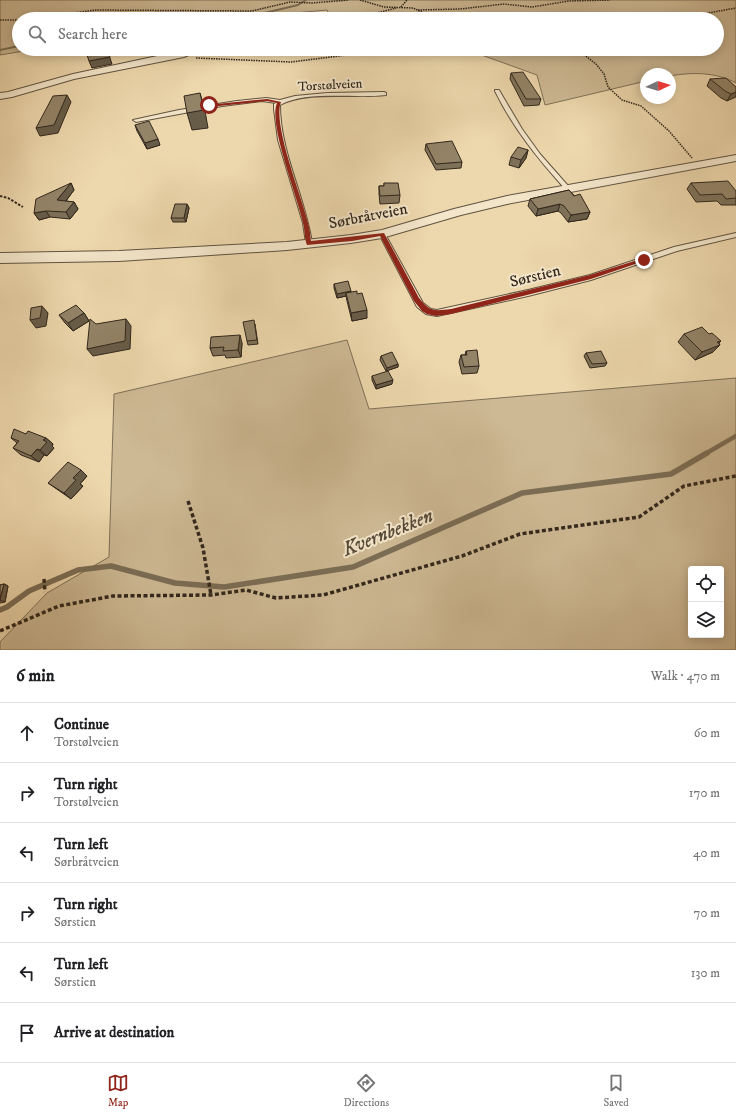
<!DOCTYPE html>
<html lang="en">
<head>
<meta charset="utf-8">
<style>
	:root { --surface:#fff; --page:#f6f6f6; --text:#202124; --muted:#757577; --line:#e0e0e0; --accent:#8f2418 }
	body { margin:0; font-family:"IM FELL DW Pica",serif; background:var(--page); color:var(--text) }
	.controls { position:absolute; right:12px; bottom:12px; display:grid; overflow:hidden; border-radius:4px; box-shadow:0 2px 10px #0003 }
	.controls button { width:36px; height:36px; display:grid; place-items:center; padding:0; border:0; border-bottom:1px solid var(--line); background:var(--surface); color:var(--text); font:20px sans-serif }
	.compass { position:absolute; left:640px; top:68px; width:36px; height:36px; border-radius:50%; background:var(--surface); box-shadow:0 2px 10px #0003; rotate:86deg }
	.stop { position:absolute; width:12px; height:12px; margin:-9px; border:3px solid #8f2418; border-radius:50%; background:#fff }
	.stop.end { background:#8f2418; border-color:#fff; box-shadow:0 1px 4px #0008 }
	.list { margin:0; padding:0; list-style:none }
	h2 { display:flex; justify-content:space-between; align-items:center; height:52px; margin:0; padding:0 16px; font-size:17px }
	h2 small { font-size:13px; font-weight:400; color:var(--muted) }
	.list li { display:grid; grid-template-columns:26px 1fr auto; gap:12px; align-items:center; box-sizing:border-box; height:60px; padding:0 16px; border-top:1px solid var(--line) }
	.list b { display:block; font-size:15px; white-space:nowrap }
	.list p { margin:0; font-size:13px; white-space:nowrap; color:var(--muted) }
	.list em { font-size:13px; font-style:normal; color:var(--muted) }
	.icon { flex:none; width:22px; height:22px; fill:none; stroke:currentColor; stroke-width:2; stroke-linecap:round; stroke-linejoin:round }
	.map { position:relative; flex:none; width:736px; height:650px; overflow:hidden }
	.search { position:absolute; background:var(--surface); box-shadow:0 2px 10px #0003; left:12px; right:12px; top:12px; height:44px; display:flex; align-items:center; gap:10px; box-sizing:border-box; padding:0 14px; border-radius:22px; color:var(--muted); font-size:15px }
	.sheet { height:412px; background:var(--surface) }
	nav { display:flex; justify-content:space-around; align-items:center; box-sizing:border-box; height:56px; border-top:1px solid var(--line); background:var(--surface); font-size:11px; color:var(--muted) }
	nav a { display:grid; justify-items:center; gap:2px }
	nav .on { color:var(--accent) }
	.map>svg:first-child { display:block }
	.green { fill:#cdb994; stroke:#7f7058; fill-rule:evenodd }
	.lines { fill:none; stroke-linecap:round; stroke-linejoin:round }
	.stream-far2 { stroke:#7b6d55; stroke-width:2 }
	.stream-far1 { stroke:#7b6d55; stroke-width:4.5 }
	.stream { stroke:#7b6d55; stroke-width:5.5 }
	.lane-casing { stroke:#605340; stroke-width:2 }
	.street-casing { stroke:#605340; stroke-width:2 }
	.path-far2 { stroke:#31271c; stroke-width:1.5; stroke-dasharray:1.5 1; stroke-linecap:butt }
	.path-far1 { stroke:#31271c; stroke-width:2; stroke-dasharray:2.5 1.5; stroke-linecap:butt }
	.path { stroke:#31271c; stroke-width:3.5; stroke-dasharray:4 2.5; stroke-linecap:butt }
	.lane { fill:#f3e5c9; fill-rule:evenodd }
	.street { fill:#f3e5c9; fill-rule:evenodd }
	.wall { fill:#7e7159; stroke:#31271c }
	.shaded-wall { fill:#675c48; stroke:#31271c }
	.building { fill:#938367; stroke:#31271c }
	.route { fill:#8f2418 }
	.labels { text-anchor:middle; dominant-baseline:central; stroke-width:4; stroke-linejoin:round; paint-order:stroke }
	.far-street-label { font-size:13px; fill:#31271c; stroke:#f3e5c9 }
	.street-label { font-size:16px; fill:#31271c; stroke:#f3e5c9 }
	.near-water-label { font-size:20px; font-style:italic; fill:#564a38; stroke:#f3e5c9 }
</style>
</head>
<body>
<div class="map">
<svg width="736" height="650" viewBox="0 0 736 650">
	<rect width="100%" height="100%" fill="#edd7ac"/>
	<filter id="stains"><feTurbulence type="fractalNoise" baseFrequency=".005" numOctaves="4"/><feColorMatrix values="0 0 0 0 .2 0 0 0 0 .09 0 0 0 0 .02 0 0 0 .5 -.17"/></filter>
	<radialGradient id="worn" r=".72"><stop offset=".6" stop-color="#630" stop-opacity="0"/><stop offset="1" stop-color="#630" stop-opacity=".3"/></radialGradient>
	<!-- green -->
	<path class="green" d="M0,0H736V83C716,72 692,72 670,76V74H646V81L545,105L537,75L465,49H717V19H415L409,16L378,19H331L327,10L229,19H19V49H36L0,55Z
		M347,340L369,409L736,378V650H0V642L47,593L109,557L114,394ZM691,569H721V635H691Z"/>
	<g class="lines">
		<!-- stream-far2 -->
		<path class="stream-far2" d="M200,19L224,14L252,16L298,5L306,0
			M0,50L19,46"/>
		<!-- stream-far1 -->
		<path class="stream-far1" d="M705,454L736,436"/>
		<!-- stream -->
		<path class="stream" d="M0,610L7,607L29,591L78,570L111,566L175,583L224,587L353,567L522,493L671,474L707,453"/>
		<defs>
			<path id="lane" d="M495,90H499L522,129L540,154L570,188V190H566C538,159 513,128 495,91Z
				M384,92L386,93V95C355,99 307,90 280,105C280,152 305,196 312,243L309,245L306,243L303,223L278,140L274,109V104L276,103L262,101L222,106L136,122L133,120L179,110L237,101L266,98L280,100L295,96L328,93Z
				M380,232H384L385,234L423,303L431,309L437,310L528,290L590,275L674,247L736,233V237L677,251L591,280L528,296L437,316L426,314L417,307L379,234Z"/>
			<path id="street" d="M190,49H202L184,57L74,79L12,97L0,99V93L8,92L73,74Z
				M736,155V161L507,204L461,215L382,238L351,243L287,250L119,261L0,263V253L119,251L287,242L351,235L382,230L454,209L507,196Z"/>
		</defs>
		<!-- lane casing -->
		<use href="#lane" class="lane-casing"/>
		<!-- street casing -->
		<use href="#street" class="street-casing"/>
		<!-- path-far2 -->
		<path class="path-far2" d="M360,0L384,7L413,8L437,19
			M401,7L407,0
			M418,10L460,9L504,4L532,7L569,1L610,0
			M28,19L96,10L252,11L290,2L312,3L349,0
			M354,19L396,8
			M701,19L708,13L736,8
			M0,20H19
			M573,49L579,51L596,64L604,74L608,87L622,100L641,106L669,131L692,158
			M582,49L588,50
			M196,58L291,62L363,53L417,49"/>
		<!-- path-far1 -->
		<path class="path-far1" d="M0,196L8,198L23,207"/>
		<!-- path -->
		<path class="path" d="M188,501L203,548L211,595
			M44,579L45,592
			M0,631L59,606L113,596L211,595L246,590L276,598L323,595L462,556L520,534L639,517L684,486L736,476"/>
		<!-- lane -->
		<use href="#lane" class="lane"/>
		<!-- street -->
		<use href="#street" class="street"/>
	</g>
	<!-- wall -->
	<path class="wall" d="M511,73L541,99L539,105L524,106L510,79Z
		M710,79L736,87L727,101L721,98L707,86Z
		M135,125L160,145L147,149L137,131Z
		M426,144L462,162L461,168L436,170L425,150Z
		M528,150L526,158L519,168L509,165L511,157Z
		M71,183L74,190L66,201L74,202L78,209L70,219L50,217L39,220L34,213Z
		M384,183L400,195L399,203L380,204L379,194V186H384Z
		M691,183L736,191V205H721L717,201L696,202L687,189Z
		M569,190L590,212L587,219L568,222L561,213L558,211L536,216L528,206L530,199Z
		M187,204L189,208L186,222H173L171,218Z
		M334,284L351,292L367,318L352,321L347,301L346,296L337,298L334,288Z
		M84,313L89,321L73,331L65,323L59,315Z
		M255,324L258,344L248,345L247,341Z
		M684,334H709L721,341L719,343L720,345L713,352L695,360L678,342Z
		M242,343L241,357L226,358L225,355L213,356L210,348Z
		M466,351L479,366L477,373L462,374L459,362L461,355H465Z
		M586,353L607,363L605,366L590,368L584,356Z
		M381,356L398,364V367L386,371L380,360Z
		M372,376L392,384L376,389L372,380Z
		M26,434L46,438L53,444L52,446L54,448L47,456L44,455L39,462L21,455L13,448L17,443L11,438Z
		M81,470L87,476L80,484L83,486L71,499L48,483Z
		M4,584L8,586L5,602L0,603V585Z"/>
	<!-- shaded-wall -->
	<path class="shaded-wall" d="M107,49L112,64L92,68L89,61Z
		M736,92V97L727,101L731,94Z
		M200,93L205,111L208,128L192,130L187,113Z
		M67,95L71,102L58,133L40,136L36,128Z
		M158,139L160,145L147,149L145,143Z
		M528,150L526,158L519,168L521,160Z
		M71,183L74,190L61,207L57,200Z
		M74,202L78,209L70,219L66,212Z
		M187,204L189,208L186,222L184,218Z
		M560,204L558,211L536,216L538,209Z
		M46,211L50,217L39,220L34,213Z
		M590,212L587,219L568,222L571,215Z
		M351,291V295L346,293V296L337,298V294Z
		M42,306L48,313L46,326L36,328L30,320Z
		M367,310V318L352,321L351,313Z
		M84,313L89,321L73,331L68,323Z
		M126,319L131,326L130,349L93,356L87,349Z
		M240,335L242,343L241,357L238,350Z
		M721,341L715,347L720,345L713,352L695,360L702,352L717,342Z
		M398,364V367L386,371L387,368Z
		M393,380L392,384L376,389V385Z
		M46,438L53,444L52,446L54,448L47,456L40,450L43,440Z
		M37,449L44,455L39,462L31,456Z
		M81,470L87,476L80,484L83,486L71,499L64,493L73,478Z
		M4,584L8,586L5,602L0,600Z"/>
	<!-- building -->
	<path class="building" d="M85,49H107L110,57L89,61Z
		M523,72L541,99H526L511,73Z
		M726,78L736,87V92L731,94L725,91L710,79Z
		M200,93L204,110L187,113L184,96Z
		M67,95L54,125L36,128L53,96Z
		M149,121L158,139L145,143L135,125Z
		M452,141L462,162L436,164L426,144Z
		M518,147L528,150L521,160L511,157Z
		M728,181L736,191V198L726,199L722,194L700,195L691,183Z
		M71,183L57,200L74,202L66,212L46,211L34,213L36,199Z
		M384,183H398L400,195L380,196L379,186H384Z
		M569,190L574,196L580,194L590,212L571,215L564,206L560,204L538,209L530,199Z
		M175,204H187L184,218H171Z
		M348,281L351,291L337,294L334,284Z
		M357,291V294L362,293L367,310L351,313L346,293Z
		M76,305L84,313L68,323L59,315Z
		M42,306L40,318L30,320L31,308Z
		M90,319L96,324L126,319L125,341L87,349Z
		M254,320L257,340L247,341L243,322Z
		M702,327L709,334L712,333L721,341L717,342L720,345L702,352L684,334Z
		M240,335L238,350L223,351L224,347L210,348L211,337Z
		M477,350L479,366L464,367L461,355H467L466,351Z
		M601,351L607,363L592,364L586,353Z
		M392,352L398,364L387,368L381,356Z
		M388,371L393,380L376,385L372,376Z
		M14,429L26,434L28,431L46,438L43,440L47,442L40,450L37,449L31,456L13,448L19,441L11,438Z
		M68,462L81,470L73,478L76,480L64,493L48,483Z
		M4,584L0,599V585Z"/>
	<!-- route -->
	<path class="route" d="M267,99L281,102C272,124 302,197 308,223C310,229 310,235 311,241L384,233L419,298C430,312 434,311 451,309L590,275L644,258L647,260L591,279L451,314L436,316L427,314L422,311L414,301L380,236L352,241L307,245C304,238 305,230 303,223C298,198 268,124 277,103L267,101L209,107L207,105Z"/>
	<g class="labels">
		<!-- far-street labels -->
		<g class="far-street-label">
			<text transform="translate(330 85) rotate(-3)">Torstølveien</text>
		</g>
		<!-- street labels -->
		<g class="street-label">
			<text transform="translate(368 216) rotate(-11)">Sørbråtveien</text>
			<text transform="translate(535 276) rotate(-14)">Sørstien</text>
		</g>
		<!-- near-water labels -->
		<g class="near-water-label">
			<text transform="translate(388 533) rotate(-22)">Kvernbekken</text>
		</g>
	</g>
	<rect width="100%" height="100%" filter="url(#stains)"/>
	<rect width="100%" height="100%" fill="url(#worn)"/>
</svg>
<div class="controls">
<button><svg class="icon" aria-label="locate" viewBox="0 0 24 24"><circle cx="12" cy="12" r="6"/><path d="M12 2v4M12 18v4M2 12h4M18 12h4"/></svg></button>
<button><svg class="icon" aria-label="layers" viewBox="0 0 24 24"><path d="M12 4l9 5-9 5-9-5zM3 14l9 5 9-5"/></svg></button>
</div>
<svg class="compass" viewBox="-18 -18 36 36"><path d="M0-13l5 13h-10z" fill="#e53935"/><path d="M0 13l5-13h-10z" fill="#757577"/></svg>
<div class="stop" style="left:209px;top:105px"></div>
<div class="stop end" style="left:644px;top:260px"></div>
<div class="search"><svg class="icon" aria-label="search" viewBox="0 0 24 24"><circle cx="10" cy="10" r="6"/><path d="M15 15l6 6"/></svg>Search here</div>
</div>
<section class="sheet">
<h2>6 min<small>Walk · 470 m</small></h2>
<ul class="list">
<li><svg class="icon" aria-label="ahead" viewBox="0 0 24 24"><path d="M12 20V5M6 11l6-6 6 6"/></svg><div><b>Continue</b><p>Torstølveien</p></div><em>60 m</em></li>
<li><svg class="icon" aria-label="right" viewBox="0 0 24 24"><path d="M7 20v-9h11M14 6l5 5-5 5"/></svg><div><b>Turn right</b><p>Torstølveien</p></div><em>170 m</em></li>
<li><svg class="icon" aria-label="left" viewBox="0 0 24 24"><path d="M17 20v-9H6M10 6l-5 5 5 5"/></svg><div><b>Turn left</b><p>Sørbråtveien</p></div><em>40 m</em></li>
<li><svg class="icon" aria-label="right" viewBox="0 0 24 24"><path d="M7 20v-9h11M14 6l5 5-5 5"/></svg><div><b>Turn right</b><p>Sørstien</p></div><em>70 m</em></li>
<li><svg class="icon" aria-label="left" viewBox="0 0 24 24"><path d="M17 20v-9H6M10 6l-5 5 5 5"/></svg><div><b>Turn left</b><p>Sørstien</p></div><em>130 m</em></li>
<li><svg class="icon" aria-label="arrive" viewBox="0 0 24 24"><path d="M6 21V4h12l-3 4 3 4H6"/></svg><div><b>Arrive at destination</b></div></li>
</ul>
</section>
<nav>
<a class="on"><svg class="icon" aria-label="map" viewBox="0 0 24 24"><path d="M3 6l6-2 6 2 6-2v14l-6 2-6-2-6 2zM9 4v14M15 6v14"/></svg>Map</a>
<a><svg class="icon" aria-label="directions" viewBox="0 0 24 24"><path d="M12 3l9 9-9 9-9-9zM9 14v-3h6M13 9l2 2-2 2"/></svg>Directions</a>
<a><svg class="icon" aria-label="saved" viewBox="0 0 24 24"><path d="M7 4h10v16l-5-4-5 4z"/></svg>Saved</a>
</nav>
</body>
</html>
